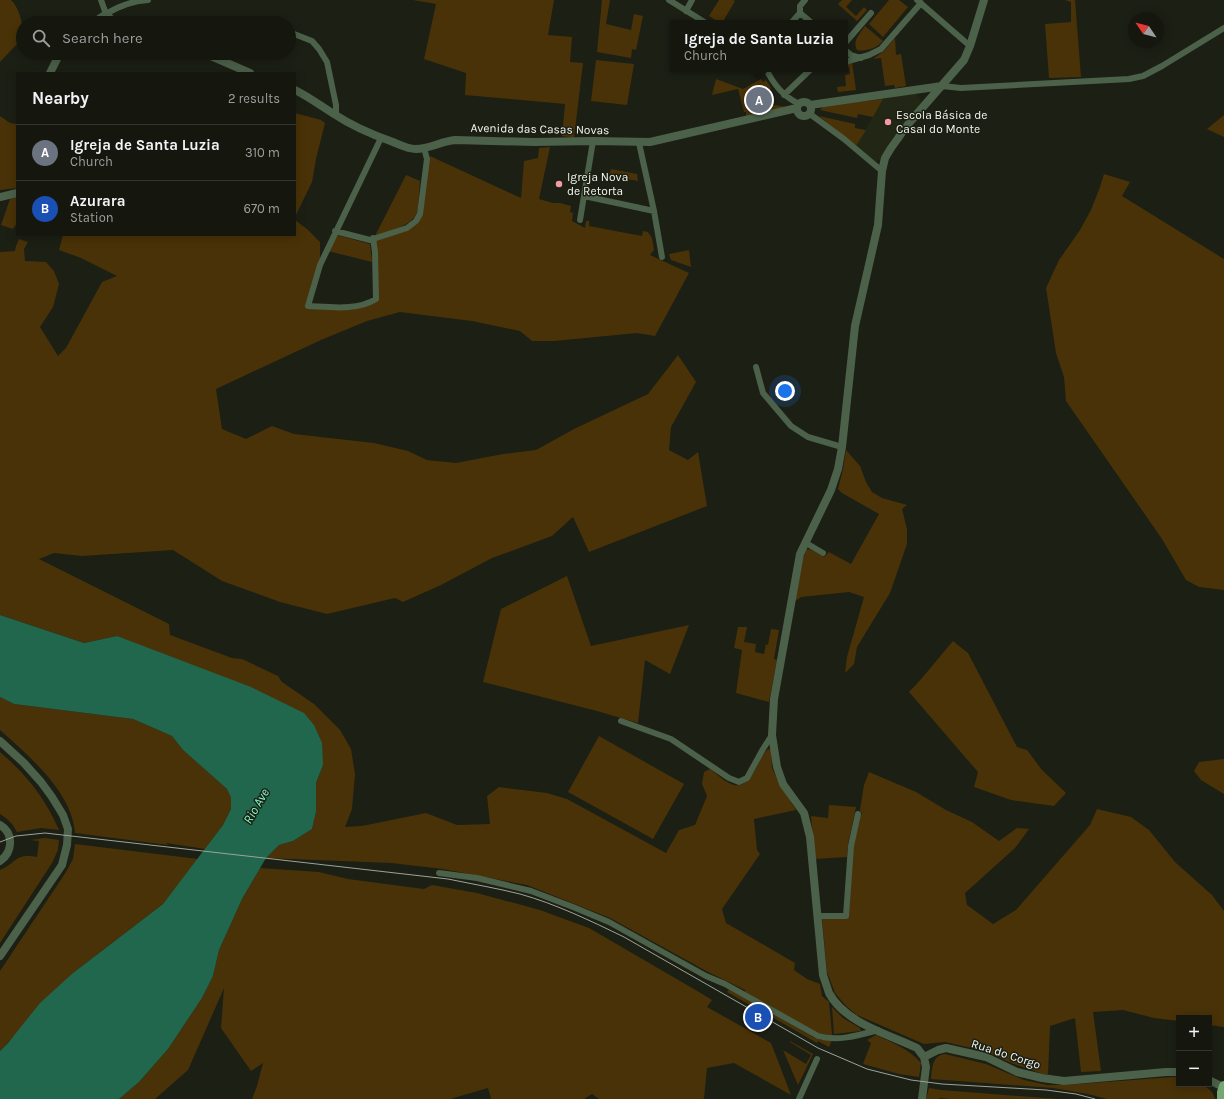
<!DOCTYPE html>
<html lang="en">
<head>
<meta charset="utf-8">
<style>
	:root { --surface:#15170f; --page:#22241d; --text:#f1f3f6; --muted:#9d9f9e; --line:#34362f; --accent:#7c3aed }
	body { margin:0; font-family:Karla,sans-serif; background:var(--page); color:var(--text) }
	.controls { position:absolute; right:12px; bottom:12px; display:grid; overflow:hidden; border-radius:0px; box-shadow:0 2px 10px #0003 }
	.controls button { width:36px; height:36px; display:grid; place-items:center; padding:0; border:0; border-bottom:1px solid var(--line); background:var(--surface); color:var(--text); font:20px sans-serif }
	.compass { position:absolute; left:1128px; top:12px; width:36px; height:36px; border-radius:50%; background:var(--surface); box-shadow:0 2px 10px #0003; rotate:305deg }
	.you { position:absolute; left:785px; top:391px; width:14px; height:14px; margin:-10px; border:3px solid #fff; border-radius:50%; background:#1a73e8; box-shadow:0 0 0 6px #1a73e833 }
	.badge { display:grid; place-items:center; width:26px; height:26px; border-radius:50%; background:var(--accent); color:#fff; font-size:13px; font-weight:700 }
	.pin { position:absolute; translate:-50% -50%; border:2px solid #fff; box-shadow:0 1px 4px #0006 }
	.popup { position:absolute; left:670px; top:20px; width:178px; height:52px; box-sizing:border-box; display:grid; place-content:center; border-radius:0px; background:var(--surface); filter:drop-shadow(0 1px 3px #0005); font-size:13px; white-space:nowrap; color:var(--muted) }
	.popup b { font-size:15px; color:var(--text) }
	.popup::after { content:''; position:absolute; left:50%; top:100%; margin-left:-8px; border:8px solid transparent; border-top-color:var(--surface) }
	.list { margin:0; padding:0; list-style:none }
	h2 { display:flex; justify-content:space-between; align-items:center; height:52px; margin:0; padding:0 16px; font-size:17px }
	h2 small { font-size:13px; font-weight:400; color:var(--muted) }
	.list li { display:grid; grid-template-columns:26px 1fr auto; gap:12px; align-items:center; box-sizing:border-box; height:56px; padding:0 16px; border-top:1px solid var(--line) }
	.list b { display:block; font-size:15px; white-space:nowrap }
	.list p { margin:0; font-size:13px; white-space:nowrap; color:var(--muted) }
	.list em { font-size:13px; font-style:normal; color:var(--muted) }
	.icon { flex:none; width:22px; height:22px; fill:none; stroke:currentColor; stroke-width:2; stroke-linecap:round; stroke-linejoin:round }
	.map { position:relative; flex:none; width:1224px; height:1099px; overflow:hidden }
	.search { position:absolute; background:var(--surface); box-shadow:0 2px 10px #0003; left:16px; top:16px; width:280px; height:44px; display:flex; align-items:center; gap:10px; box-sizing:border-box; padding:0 14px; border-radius:22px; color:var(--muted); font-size:15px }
	.panel { position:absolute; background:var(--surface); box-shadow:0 2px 10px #0003; left:16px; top:72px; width:280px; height:164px; border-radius:0px }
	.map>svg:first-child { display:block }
	.built { fill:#222715 }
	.green { fill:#493207 }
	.water { fill:#20674d }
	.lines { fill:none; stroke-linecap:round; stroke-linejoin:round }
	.minor { stroke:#4b614a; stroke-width:6 }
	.tertiary { stroke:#4b614a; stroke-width:8 }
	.primary { stroke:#77a674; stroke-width:10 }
	.tram { stroke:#9fa299; stroke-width:1 }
	.poi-dot { fill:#f49aa4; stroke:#1c1f14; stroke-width:1.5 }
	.labels { text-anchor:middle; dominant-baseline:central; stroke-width:3; stroke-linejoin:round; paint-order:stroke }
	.poi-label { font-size:12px; fill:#f3f6ee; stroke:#1c1f14; text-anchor:start }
	.street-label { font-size:12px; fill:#f3f6ee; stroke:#1c1f14 }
	.water-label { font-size:13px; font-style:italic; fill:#80fbc9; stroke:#1c1f14 }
</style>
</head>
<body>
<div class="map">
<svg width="1224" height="1099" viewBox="0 0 1224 1099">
	<rect width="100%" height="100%" fill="#1c1f14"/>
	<!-- built -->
	<path class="built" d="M912,93L916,94L920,98L921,102L919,107L888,144L880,160L874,161L856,146L883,99Z"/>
	<!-- green -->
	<path class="green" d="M0,0H11C19,7 23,24 23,35L17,36L20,41L0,62Z
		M413,0H554L548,35L572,37L570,62L583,63L574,138L562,136L565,104L465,95L466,73L424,59L436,4Z
		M602,0H610L606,24L631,30L634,14L643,16L636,50L632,49L631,58L597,52Z
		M719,0H733L735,1L722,23H720L709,16Z
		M842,0H852L846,7L856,16L864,7L867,10L857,21L838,4Z
		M889,0H899L908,7L883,37L869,24Z
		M1065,0H1075L1081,77L1049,78L1045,24L1071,22V2Z
		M865,26L883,41C877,48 866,52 857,50C852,40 860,34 865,26Z
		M895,38L896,55L901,54L906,86L895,88L894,85L885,86L881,58L873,59L884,51Z
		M596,60L634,64L627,105L591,101Z
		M852,62L856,90L838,92L837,87L846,86L845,75L850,74L849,67H845V63Z
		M716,79L743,89L761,79L763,82L766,80L771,88L767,94L750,91L748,105L768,109L769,104L786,107L746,116V112H744L738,89L712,95Z
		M883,99L873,117L858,114L857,118L820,110L824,106Z
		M295,113L321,120L325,123L316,159L312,182L295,217Z
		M1224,115V137L1207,129Z
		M0,116L10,123L17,124V188L0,190Z
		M819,116L855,124V128L866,130L856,146Z
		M550,147L539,199L553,203H560L571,206L570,212L573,213L572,221L585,228L586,221H589V226L642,236L643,231L648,232L652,238L654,250L650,255L689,273L655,336L637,333L554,341H532L520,331L472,321L400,312L367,321L321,340L216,389L222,429L246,439L272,426L294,434L374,443L408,451L427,460L456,463L503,454L536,450L574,429L648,394L678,355L696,382L671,427L669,450L688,460L698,452L707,506L589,552L573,517L552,536L492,558L441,585L403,602L395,598L327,614L280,602L222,581L173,550L82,556L54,553L39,559L169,624L170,635L232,658L242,659L278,676L282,682L314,704L340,730L351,749L355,774L352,809L345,827L362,826L426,813L457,825L490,824L487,796L499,787L547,793L567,799L666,853L679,830L695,825L707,796L702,784L704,772L710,769C717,774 726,783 734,785C751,789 758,759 768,749L771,750L772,768L780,785L796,810L754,819L757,850L760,854L722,909L726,923L795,963L794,970L807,979L820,984L822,996L829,1002L832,1034L831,1036L818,1034L745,992V990L708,972L610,918L527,885L443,869L391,863L266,858L279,845L293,841L312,829L316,812V783L323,765L117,636L84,643L0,615V252L15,251L16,246L19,239L28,242L24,249L25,261L46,262L54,271L59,284L53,307L40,327L58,356L66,348L102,282L117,276L81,258L59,250L63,235H295V220L307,229L320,242V265L308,306L351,307L376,299L373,238L407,228L421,211L430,156L521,198L524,161L538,158L539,148Z
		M611,169L637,174L638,181L609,176Z
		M1104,174L1130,182L1122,196L1224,259V590L1199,587L1186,580L1162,539L1066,401L1064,377L1056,353L1046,288L1059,260L1080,230L1091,210L1100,187Z
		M406,175L420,181C419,190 419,205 417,213C412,226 386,232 375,236Z
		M17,197V223L13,229L1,225L10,199Z
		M337,235L370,244L372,262L328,251Z
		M689,250L691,267L671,260L669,254Z
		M846,450L860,466L866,482L872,492L882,498L907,505L902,509L907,529V544L890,593L857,647L854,664L845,673L847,657L864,597L849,592L801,597L794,602L803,559L806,550L810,549L824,557L829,552L851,564L879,514L842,493L838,489L843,469Z
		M567,576L591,646L689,625L670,674L645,660L638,723L597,711L483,682L501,609Z
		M738,627H747L744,642L756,644L755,652L764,654L766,644L768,645L771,629L779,630L774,659L777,660L769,702L736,693L742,650L734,648Z
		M953,641L968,653L1017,747L1027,750L1042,770L1066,793L1054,806L1011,800L974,787L978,772L909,692C925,676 938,658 953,641Z
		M0,697L14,704L133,719L172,736L183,750L227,789L231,798V809L223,825L205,849L166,843L168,845L75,833C72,792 29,756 0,730Z
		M599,736L684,784L653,839L568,792Z
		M0,752C27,775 45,798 59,830L41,828L17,832C13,824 8,819 0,814Z
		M1224,759V794L1201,780L1194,771L1199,762Z
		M869,772L916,792L946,810L972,822L999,841L1017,828L1029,829L1015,848L965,893L967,905L993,924L1016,910L1090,825L1097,809L1131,817L1149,830L1175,862L1212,895L1224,911V1027L1209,1025V1018H1179V1021L1154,1018L1123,1010L1093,1012L1101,1071L1081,1072L1075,1018L1050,1026L1048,1074H1043L1011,1063L985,1051L945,1042L924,1044L857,1015L846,1006L835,993L827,972L822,919H847L853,846L859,817L862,814L860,810L864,785Z
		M829,805L856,807L848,844L847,857L815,859L811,816L828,818Z
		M45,838L59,840L58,850L52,863L0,943V870C17,863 15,853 37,857L39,841L30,840Z
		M75,844L198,859L163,904L73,973L0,1051V971L66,872L73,859Z
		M260,868L319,872L348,879L424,889L432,885L477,893L540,910L589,928L699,992L712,1000L707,1007L771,1043L791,1095L734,1063L707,1068L704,1098L703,1099H599L592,1094L584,1099H491L488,1088L450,1099H252L257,1086L263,1063L251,1071L221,1028L224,988L188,1070L155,1099H119L139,1082L168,1049L202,998L213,976L219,950L242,899Z
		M729,989L813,1037L821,1040H832L829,1047L818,1041L817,1043L765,1013L766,1010L759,1006L757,1009L727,992Z
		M832,1007L843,1018L860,1028L861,1031L834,1034Z
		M876,1035C893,1043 909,1049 921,1063L919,1077L899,1074L863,1064L871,1043L867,1040Z
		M790,1041L813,1054L798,1085L783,1050L806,1064L811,1055L790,1042Z
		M945,1054L986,1064L1024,1080L1047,1085H1065L1173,1077H1179V1084C1193,1084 1211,1082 1215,1099H1107L1088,1094L1053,1088L931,1079C932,1069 932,1055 945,1054Z
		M929,1088L941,1090L1058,1099H950L940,1098L939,1099H926Z"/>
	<!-- water -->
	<path class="water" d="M0,615L84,643L117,636L251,687L304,713L314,725L322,743L323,765L316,783V812L312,829L293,841L279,845L266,858L242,899L219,950L213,976L202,998L168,1049L139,1082L119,1099H0V1051L8,1043L40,1003L73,973L163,904L223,825L231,809V798L227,789L183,750L172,736L133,719L14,704L0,697Z"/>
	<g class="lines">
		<!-- minor -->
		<path class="minor" d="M101,0L106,14C119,6 132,1 148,0
			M669,0L706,23
			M917,0L970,46
			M686,11L692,0
			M800,13L812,23
			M791,23L800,13V6L805,0
			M289,32L312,41L319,49L327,62L336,105V115
			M845,43L871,13
			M845,50L851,55L861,58
			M845,62L869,55L881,49L921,3
			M766,69C774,85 783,96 799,104
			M942,86L961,88L1129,79L1143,76L1162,66L1224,28
			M784,95L811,69
			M810,114L844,139L882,171
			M639,143L654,211L662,257
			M584,196L654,211
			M580,220L593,141
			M335,231L370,240L407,228L416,221L420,214L427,159L424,148
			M373,238L375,252L376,299C357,311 330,307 308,306L320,265L381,138
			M756,367L763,393L791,426L808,437L842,447
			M806,543L823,553
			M621,721L671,739L729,778L739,782L747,778L763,749L772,735
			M439,873L477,878L531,891L573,907L609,922L706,976L725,984L818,1036C837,1042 860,1035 878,1030
			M818,916H846L851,846L858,814
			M799,1099L817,1059"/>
		<!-- tertiary -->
		<path class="tertiary" d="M93,23L106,14L115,23
			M204,53L250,73
			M50,73L60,53
			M295,90C309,97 321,106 334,114C352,126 373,135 393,142C400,145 408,149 416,149C429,149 442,141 455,140L534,142L593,141L650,142L797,108
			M797 109a7 7 0 1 1 14 0a7 7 0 1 1-14 0Z
			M810,105L942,86
			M0,197L17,193
			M0,741L24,763L41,782L52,797L63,815L68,829L67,845L62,865L0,956
			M0,825C14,833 13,852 0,861
			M924,1057L938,1050L946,1048L986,1057L1017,1072L1042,1078L1064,1081L1166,1072H1179
			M1209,1080L1223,1087
			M922,1099L926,1067L924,1057L917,1048C888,1034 845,1023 829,993C827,987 825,981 823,975L810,837L804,813L783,784L777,767L772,735L774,699L800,554L831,490L838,469L842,447L855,326L878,225L882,171L885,158L891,148L909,123L964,60L970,46L984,0"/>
		<!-- primary -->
		<path class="primary" d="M1222,1099V1092L1224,1086"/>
		<!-- tram -->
		<path class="tram" d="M0,842L16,836L45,833L448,879C472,884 496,888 520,894C556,904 591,921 624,937L818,1048L867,1069L911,1080L942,1084L1046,1090L1076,1094L1095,1099"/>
	</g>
	<!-- markers -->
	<g class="poi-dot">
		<circle cx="888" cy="122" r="4"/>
		<circle cx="559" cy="184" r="4"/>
	</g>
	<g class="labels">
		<!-- poi labels -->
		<g class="poi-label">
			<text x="896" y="115">Escola Básica de<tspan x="896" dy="14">Casal do Monte</tspan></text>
			<text x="567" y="177">Igreja Nova<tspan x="567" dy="14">de Retorta</tspan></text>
		</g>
		<!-- street labels -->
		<g class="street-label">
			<text transform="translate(540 129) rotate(1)">Avenida das Casas Novas</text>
			<text transform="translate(1006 1054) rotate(18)">Rua do Corgo</text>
		</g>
		<!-- water labels -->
		<g class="water-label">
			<text transform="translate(256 806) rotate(-60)">Rio Ave</text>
		</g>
	</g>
</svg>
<div class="controls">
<button>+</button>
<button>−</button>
</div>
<svg class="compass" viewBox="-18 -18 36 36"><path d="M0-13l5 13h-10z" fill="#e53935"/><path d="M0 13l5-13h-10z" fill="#9d9f9e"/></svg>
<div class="you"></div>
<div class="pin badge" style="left:759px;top:100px;background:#6b7280">A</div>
<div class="popup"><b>Igreja de Santa Luzia</b>Church</div>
<div class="pin badge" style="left:758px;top:1017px;background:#1a4fb4">B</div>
<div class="search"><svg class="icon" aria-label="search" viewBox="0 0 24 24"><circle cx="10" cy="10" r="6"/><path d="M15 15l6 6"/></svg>Search here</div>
<section class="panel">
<h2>Nearby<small>2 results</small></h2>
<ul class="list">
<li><span class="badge" style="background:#6b7280">A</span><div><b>Igreja de Santa Luzia</b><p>Church</p></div><em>310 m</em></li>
<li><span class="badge" style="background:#1a4fb4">B</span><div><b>Azurara</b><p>Station</p></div><em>670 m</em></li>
</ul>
</section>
</div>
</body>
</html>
